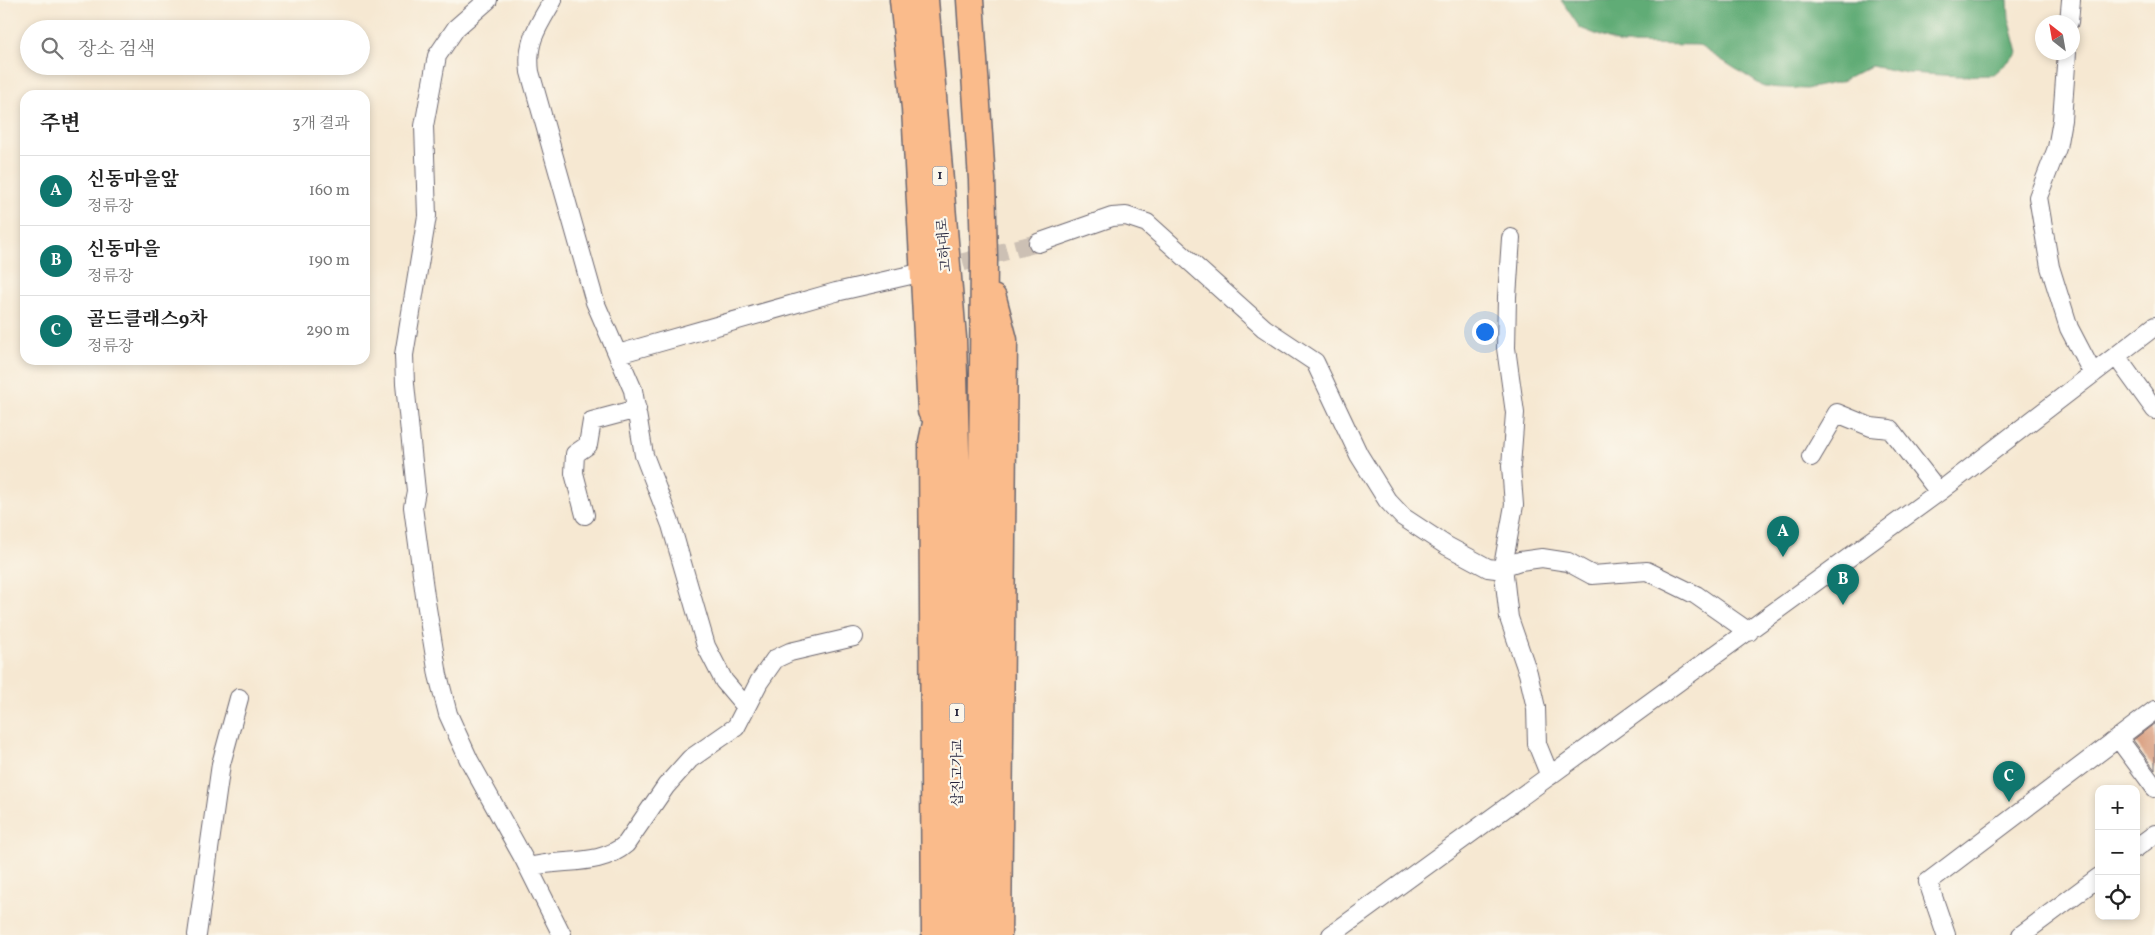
<!DOCTYPE html>
<html lang="ko">
<head>
<meta charset="utf-8">
<style>
	:root { --surface:#fff; --page:#f2f2f2; --text:#222; --muted:#767676; --line:#e0e0e0; --accent:#0f766e }
	body { margin:0; font-family:Vollkorn,"Noto Serif KR",serif; background:var(--page); color:var(--text) }
	.controls { position:absolute; right:15px; bottom:15px; display:grid; overflow:hidden; border-radius:10px; box-shadow:0 2px 8px #0003 }
	.controls button { width:45px; height:45px; display:grid; place-items:center; padding:0; border:0; border-bottom:1px solid var(--line); background:var(--surface); color:var(--text); font:25px sans-serif }
	.compass { position:absolute; left:2035px; top:15px; width:45px; height:45px; border-radius:50%; background:var(--surface); box-shadow:0 2px 8px #0003; rotate:329deg }
	.you { position:absolute; left:1484px; top:331px; width:18px; height:18px; margin:-12px; border:4px solid #fff; border-radius:50%; background:#1a73e8; box-shadow:0 0 0 8px #1a73e833 }
	.badge { display:grid; place-items:center; width:32px; height:32px; border-radius:50%; background:var(--accent); color:#fff; font-size:16px; font-weight:700 }
	.pin { position:absolute; translate:-50% -41px; filter:drop-shadow(0 1px 2px #0008) }
	.pin::after { content:''; position:absolute; top:26px; width:18px; height:15px; background:inherit; clip-path:polygon(0 0,100% 0,50% 100%) }
	.list { margin:0; padding:0; list-style:none }
	h2 { display:flex; justify-content:space-between; align-items:center; height:65px; margin:0; padding:0 20px; font-size:21px }
	h2 small { font-size:16px; font-weight:400; color:var(--muted) }
	.list li { display:grid; grid-template-columns:32px 1fr auto; gap:15px; align-items:center; box-sizing:border-box; height:70px; padding:0 20px; border-top:1px solid var(--line) }
	.list b { display:block; font-size:19px; white-space:nowrap }
	.list p { margin:0; font-size:16px; white-space:nowrap; color:var(--muted) }
	.list em { font-size:16px; font-style:normal; color:var(--muted) }
	.icon { flex:none; width:28px; height:28px; fill:none; stroke:currentColor; stroke-width:2; stroke-linecap:round; stroke-linejoin:round }
	.map { position:relative; flex:none; width:2155px; height:935px; overflow:hidden }
	.search { position:absolute; background:var(--surface); box-shadow:0 2px 8px #0003; left:20px; top:20px; width:350px; height:55px; display:flex; align-items:center; gap:12px; box-sizing:border-box; padding:0 18px; border-radius:28px; color:var(--muted); font-size:19px }
	.panel { position:absolute; background:var(--surface); box-shadow:0 2px 8px #0003; left:20px; top:90px; width:350px; height:275px; border-radius:15px }
	.map>svg:first-child { display:block }
	.forest { fill:#60ac76; stroke:#416758 }
	.building { fill:#d79878 }
	.lines { fill:none; stroke-linecap:round; stroke-linejoin:round }
	.minor-tunnel { stroke:#ccc0b4; stroke-width:18; stroke-dasharray:18 9; stroke-linecap:butt }
	.minor-casing { stroke:#6c6770; stroke-width:20 }
	.highway-casing { stroke:#6c6770; stroke-width:29 }
	.minor { stroke:#fff; stroke-width:18 }
	.highway { stroke:#fabb8b; stroke-width:26 }
	.labels { text-anchor:middle; dominant-baseline:central; stroke-width:4.5; stroke-linejoin:round; paint-order:stroke }
	.shield { fill:#fbf7ec; stroke:#636270; stroke-width:1 }
	.shield-label { font-size:12px; font-weight:bold; fill:#22223b }
	.street-label { font-size:14px; fill:#22223b; stroke:#fbf7ec }
</style>
</head>
<body>
<div class="map">
<svg width="2155" height="935" viewBox="0 0 2155 935">
	<rect width="100%" height="100%" fill="#fbf7ec"/>
	<filter id="ink" filterUnits="userSpaceOnUse"><feTurbulence type="fractalNoise" baseFrequency=".02" numOctaves="2"/><feDisplacementMap in="SourceGraphic" scale="10" xChannelSelector="R" yChannelSelector="G"/><feConvolveMatrix kernelMatrix="1 2 1 2 8 2 1 2 1" color-interpolation-filters="sRGB"/></filter>
	<filter id="wash" filterUnits="userSpaceOnUse"><feTurbulence type="fractalNoise" baseFrequency=".0096" numOctaves="4" result="noise"/><feDisplacementMap in="SourceGraphic" scale="20" xChannelSelector="R" yChannelSelector="G"/><feGaussianBlur stdDeviation="1.12" result="paint"/><feColorMatrix in="noise" values="0 0 0 0 0 0 0 0 0 0 0 0 0 0 0 0 0 1.4 0 .05"/><feComposite in="paint" operator="in"/></filter>
	<g filter="url(#wash)">
		<rect width="100%" height="100%" fill="#f6e8d2"/>
		<!-- forest -->
		<path class="forest" d="M1561,0H2008L2009,18L2018,53L1993,75L1959,76L1907,73L1871,66L1840,82L1806,89L1764,87L1698,45L1621,44L1580,28Z"/>
		<g id="blocks">
			<!-- building -->
			<path class="building" d="M2155,723V770L2133,740Z"/>
		</g>
	</g>
	<g filter="url(#ink)">
		<use href="#blocks" fill-opacity="0" stroke="#6c6770" stroke-width="1"/>
		<g class="lines">
			<!-- minor-tunnel -->
			<path class="minor-tunnel" d="M937,269L1038,243"/>
			<defs>
				<path id="minor" d="M488,0L456,28L437,56L424,126L427,216L404,355L405,384L416,491L413,507L425,596L438,675L448,714L469,760L525,861L562,935
					M553,0C538,26 526,41 530,72L595,302L633,390L644,455L671,525L706,646L724,681L746,707
					M2069,22L2071,0
					M2067,52L2062,120L2057,148L2038,197L2050,267L2069,328L2093,374
					M1511,238L1507,297L1506,348L1515,413L1511,466L1514,505L1503,566L1509,618L1528,673L1536,708L1537,744L1550,776
					M1038,243L1112,217L1126,216L1147,223L1264,328L1315,362L1359,455L1387,500L1403,517L1447,546L1488,568L1496,569L1520,561L1542,558L1568,562L1592,575L1647,571L1696,595L1749,632
					M618,354L836,292L915,274
					M2116,356L2155,410
					M1811,457L1837,413L1871,427L1890,429L1939,492
					M585,515L574,473L575,454L588,445L592,421L637,409
					M2118,738L2155,788
					M2136,848L2155,834
					M529,867C562,858 600,867 626,844L666,786L690,759L736,727L759,682L775,659L790,652L854,637
					M197,935L221,764L239,698
					M1331,935L1939,492L2155,326
					M1946,935L1928,882L2155,710
					M2021,935L2099,877"/>
				<path id="highway" d="M903,0L915,108L931,411
					M925,0L953,338L957,490L958,935
					M970,0L982,180L984,258L978,935
					M993,298L1004,340L998,935
					M935,935L932,442L944,386"/>
			</defs>
			<!-- minor casing -->
			<use href="#minor" class="minor-casing"/>
			<!-- highway casing -->
			<use href="#highway" class="highway-casing"/>
			<!-- minor -->
			<use href="#minor" class="minor"/>
			<!-- highway -->
			<use href="#highway" class="highway"/>
		</g>
	</g>
	<g class="labels">
		<!-- shield labels -->
		<g class="shield">
			<rect x="932.5" y="166.5" width="15" height="19" rx="4"/>
			<rect x="949.5" y="703.5" width="15" height="19" rx="4"/>
		</g>
		<g class="shield-label">
			<text x="940" y="176">1</text>
			<text x="957" y="713">1</text>
		</g>
		<!-- street labels -->
		<g class="street-label">
			<text transform="translate(945 245) rotate(-95)">고하대로</text>
			<text transform="translate(958 773) rotate(-90)">삽진고가교</text>
		</g>
	</g>
</svg>
<div class="controls">
<button>+</button>
<button>−</button>
<button><svg class="icon" aria-label="locate" viewBox="0 0 24 24"><circle cx="12" cy="12" r="6"/><path d="M12 2v4M12 18v4M2 12h4M18 12h4"/></svg></button>
</div>
<svg class="compass" viewBox="-18 -18 36 36"><path d="M0-13l5 13h-10z" fill="#e53935"/><path d="M0 13l5-13h-10z" fill="#767676"/></svg>
<div class="you"></div>
<div class="pin badge" style="left:1783px;top:557px">A</div>
<div class="pin badge" style="left:1843px;top:605px">B</div>
<div class="pin badge" style="left:2009px;top:802px">C</div>
<div class="search"><svg class="icon" aria-label="search" viewBox="0 0 24 24"><circle cx="10" cy="10" r="6"/><path d="M15 15l6 6"/></svg>장소 검색</div>
<section class="panel">
<h2>주변<small>3개 결과</small></h2>
<ul class="list">
<li><span class="badge">A</span><div><b>신동마을앞</b><p>정류장</p></div><em>160 m</em></li>
<li><span class="badge">B</span><div><b>신동마을</b><p>정류장</p></div><em>190 m</em></li>
<li><span class="badge">C</span><div><b>골드클래스9차</b><p>정류장</p></div><em>290 m</em></li>
</ul>
</section>
</div>
</body>
</html>
